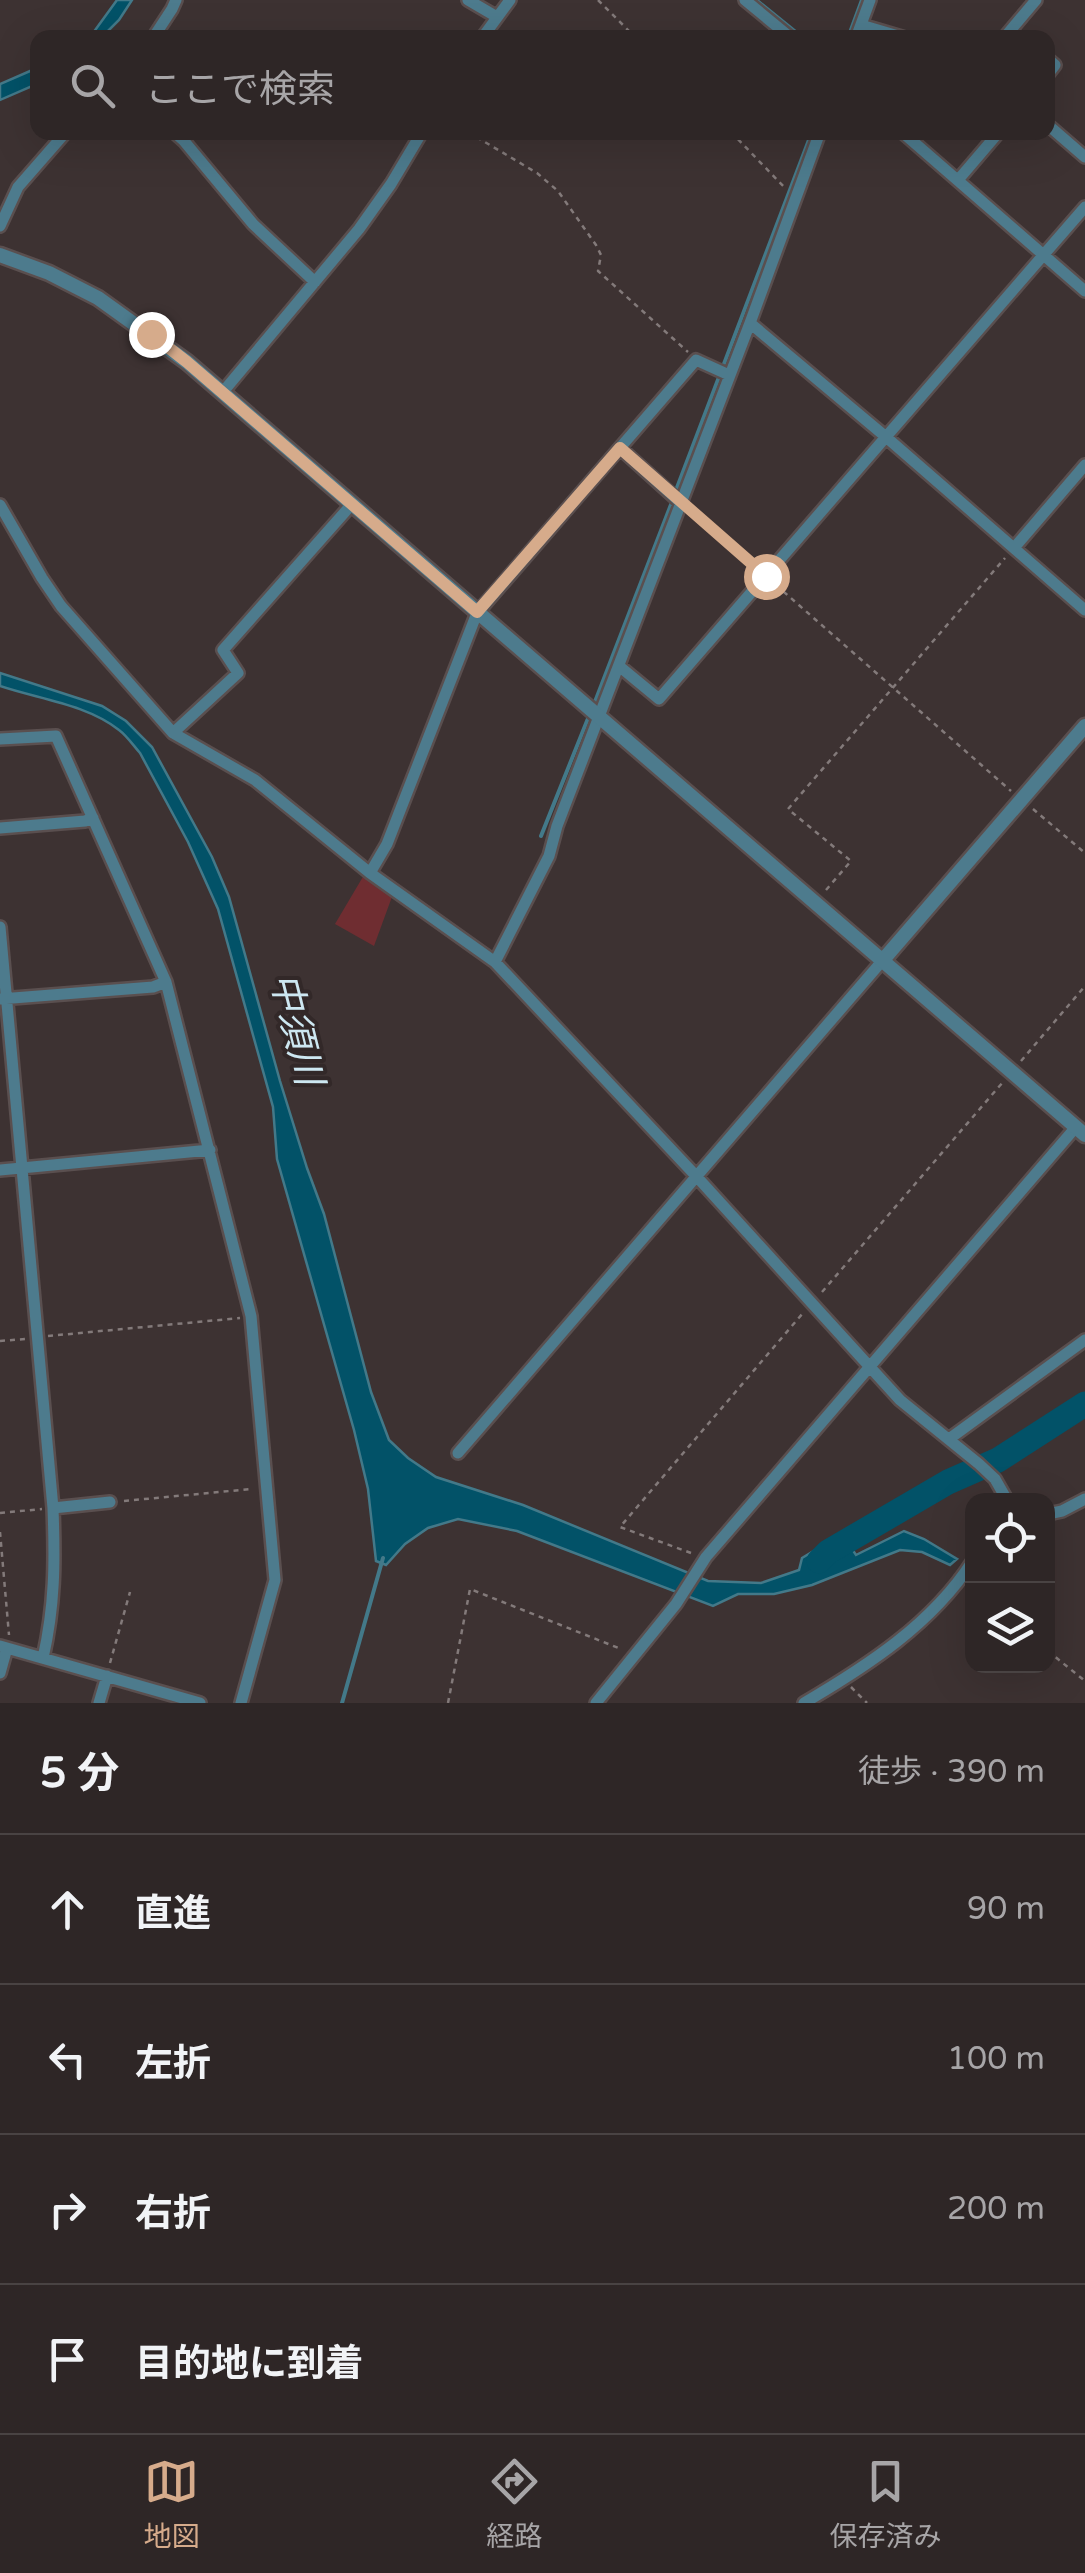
<!DOCTYPE html>
<html lang="ja">
<head>
<meta charset="utf-8">
<style>
	:root { --surface:#2e2626; --page:#362e2e; --text:#f1f3f6; --muted:#a7a5a7; --line:#494343; --accent:#d6ab8b }
	body { margin:0; font-family:"Varela Round","Noto Sans JP",sans-serif; background:var(--page); color:var(--text) }
	.controls { position:absolute; right:30px; bottom:30px; display:grid; overflow:hidden; border-radius:20px; box-shadow:0 10px 40px #0002 }
	.controls button { width:90px; height:90px; display:grid; place-items:center; padding:0; border:0; border-bottom:2px solid var(--line); background:var(--surface); color:var(--text); font:50px sans-serif }
	.stop { position:absolute; width:30px; height:30px; margin:-22px; border:8px solid #d6ab8b; border-radius:50%; background:#fff }
	.stop.end { background:#d6ab8b; border-color:#fff; box-shadow:0 2px 10px #0008 }
	.list { margin:0; padding:0; list-style:none }
	h2 { display:flex; justify-content:space-between; align-items:center; height:130px; margin:0; padding:0 40px; font-size:42px }
	h2 small { font-size:32px; font-weight:400; color:var(--muted) }
	.list li { display:grid; grid-template-columns:65px 1fr auto; gap:30px; align-items:center; box-sizing:border-box; height:150px; padding:0 40px; border-top:2px solid var(--line) }
	.list b { display:block; font-size:38px; white-space:nowrap }
	.list em { font-size:32px; font-style:normal; color:var(--muted) }
	.icon { flex:none; width:55px; height:55px; fill:none; stroke:currentColor; stroke-width:2; stroke-linecap:round; stroke-linejoin:round }
	.map { position:relative; flex:none; width:1085px; height:1703px; overflow:hidden }
	.search { position:absolute; background:var(--surface); box-shadow:0 10px 40px #0002; left:30px; right:30px; top:30px; height:110px; display:flex; align-items:center; gap:25px; box-sizing:border-box; padding:0 35px; border-radius:20px; color:var(--muted); font-size:38px }
	.sheet { height:730px; background:var(--surface) }
	nav { display:flex; justify-content:space-around; align-items:center; box-sizing:border-box; height:140px; border-top:2px solid var(--line); background:var(--surface); font-size:28px; color:var(--muted) }
	nav a { display:grid; justify-items:center; gap:5px }
	nav .on { color:var(--accent) }
	.map>svg:first-child { display:block }
	.green { fill:#6f2d31 }
	.water { fill:#025268; stroke:#437989; stroke-width:2.5 }
	.lines { fill:none; stroke-linecap:round; stroke-linejoin:round }
	.stream { stroke:#437989; stroke-width:4 }
	.river { stroke:#025268; stroke-width:25 }
	.minor-casing { stroke:#5a4f4f; stroke-width:16 }
	.tertiary-casing { stroke:#5a4f4f; stroke-width:19 }
	.path { stroke:#837a7a; stroke-width:2.5; stroke-dasharray:5 5; stroke-linecap:butt }
	.minor { stroke:#4d7b8d; stroke-width:11 }
	.tertiary { stroke:#4d7b8d; stroke-width:14 }
	.route { stroke:#d6ab8b; stroke-width:12 }
	.labels { text-anchor:middle; dominant-baseline:central; stroke-width:8; stroke-linejoin:round; paint-order:stroke }
	.water-label { font-size:38px; font-style:italic; fill:#cde7f1; stroke:#322828 }
</style>
</head>
<body>
<div class="map">
<svg width="1085" height="1703" viewBox="0 0 1085 1703">
	<rect width="100%" height="100%" fill="#3d3232"/>
	<!-- green -->
	<path class="green" d="M364,875L393,894L374,946L335,924Z"/>
	<!-- water -->
	<path class="water" d="M117,0H132L119,20L102,37H85L93,33Z
		M37,68V84L0,100V84Z
		M0,673L102,706L126,721L152,747L212,857L229,897L280,1081L307,1168L324,1214L371,1392L389,1440L408,1458L436,1477L523,1505L708,1581L761,1583L799,1570L802,1558L842,1534L856,1555L904,1531L924,1539L957,1559L950,1565L922,1552L900,1550L812,1585L774,1594H738L713,1606L517,1531L458,1519L428,1528L405,1544L386,1565L376,1561L368,1489L354,1430L277,1159L273,1107L218,909L188,842L140,753C133,745 127,736 119,730C86,704 38,699 0,686Z"/>
	<g class="lines">
		<!-- stream -->
		<path class="stream" d="M756,0L803,38
			M848,38L862,0
			M675,493L812,132
			M593,707L672,502
			M541,836L589,716
			M342,1703L383,1558"/>
		<!-- river -->
		<path class="river" d="M819,1561L828,1552L948,1482L998,1460L1085,1404"/>
		<defs>
			<path id="minor" d="M468,0L497,17
				M745,0L791,38
				M861,25L905,38
				M153,38L172,9L176,0
				M482,38L510,0
				M856,38L870,0
				M1004,38L1036,0
				M1048,59L1055,65L1048,74
				M1048,125L1085,157
				M174,132L184,141L253,224L315,282
				M902,132L1085,291
				M958,180L999,132
				M0,226L18,187L66,132
				M750,323L886,437L1085,610
				M222,393L359,229L391,184L422,132
				M620,448L681,503
				M0,505L42,578L61,606L173,733L255,780L370,873L495,962L697,1177L900,1400L979,1464L995,1479L1007,1500
				M1014,548L1085,465
				M619,666L659,699L1085,207
				M173,733L238,673L223,650L352,504
				M0,739L56,736L166,982L251,1316L275,1580L241,1703
				M0,828L85,821L93,818
				M370,873L387,844L477,613L696,360L729,375
				M0,927L53,1508C55,1562 55,1605 43,1658
				M495,962L549,856L557,826L750,323L820,132
				M0,999L153,987L166,982
				M0,1170L210,1150
				M949,1439L1085,1340
				M458,1453L883,960
				M53,1508L110,1502
				M1048,1514L1062,1511L1085,1499
				M0,1646L200,1703
				M0,1673L7,1648
				M99,1703L107,1676
				M596,1703L676,1604L706,1557L1076,1127
				M804,1703C867,1666 932,1624 972,1562"/>
			<path id="tertiary" d="M0,255L49,273L98,298L187,362L1085,1135
				M883,960L1085,726"/>
		</defs>
		<!-- minor casing -->
		<use href="#minor" class="minor-casing"/>
		<!-- tertiary casing -->
		<use href="#tertiary" class="tertiary-casing"/>
		<!-- path -->
		<path class="path" d="M598,0L636,38
			M468,132L537,173L558,191L596,245L601,255L598,271L688,352
			M731,132L786,189
			M693,513L755,567
			M776,585L1011,791
			M1033,809L1085,853
			M826,890L851,861L788,809L1005,558
			M1021,1061L1085,986
			M822,1292L1003,1082
			M48,1336L240,1318
			M0,1341L26,1339
			M124,1501L251,1489
			M0,1513L42,1509
			M0,1532L9,1635
			M691,1553L620,1527L803,1313
			M1048,1651L1085,1681
			M110,1663L130,1592
			M851,1687L867,1703
			M448,1703L470,1589L621,1649"/>
		<!-- minor -->
		<use href="#minor" class="minor"/>
		<!-- tertiary -->
		<use href="#tertiary" class="tertiary"/>
	</g>
	<g class="lines">
		<!-- route -->
		<path class="route" d="M151,334L187,362L477,612L620,448L766,576"/>
	</g>
	<g class="labels">
		<!-- water labels -->
		<g class="water-label">
			<text transform="translate(296 1029) rotate(76)">中須川</text>
		</g>
	</g>
</svg>
<div class="controls">
<button><svg class="icon" aria-label="locate" viewBox="0 0 24 24"><circle cx="12" cy="12" r="6"/><path d="M12 2v4M12 18v4M2 12h4M18 12h4"/></svg></button>
<button><svg class="icon" aria-label="layers" viewBox="0 0 24 24"><path d="M12 4l9 5-9 5-9-5zM3 14l9 5 9-5"/></svg></button>
</div>
<div class="stop" style="left:766px;top:576px"></div>
<div class="stop end" style="left:151px;top:334px"></div>
<div class="search"><svg class="icon" aria-label="search" viewBox="0 0 24 24"><circle cx="10" cy="10" r="6"/><path d="M15 15l6 6"/></svg>ここで検索</div>
</div>
<section class="sheet">
<h2>5 分<small>徒歩 · 390 m</small></h2>
<ul class="list">
<li><svg class="icon" aria-label="ahead" viewBox="0 0 24 24"><path d="M12 20V5M6 11l6-6 6 6"/></svg><div><b>直進</b></div><em>90 m</em></li>
<li><svg class="icon" aria-label="left" viewBox="0 0 24 24"><path d="M17 20v-9H6M10 6l-5 5 5 5"/></svg><div><b>左折</b></div><em>100 m</em></li>
<li><svg class="icon" aria-label="right" viewBox="0 0 24 24"><path d="M7 20v-9h11M14 6l5 5-5 5"/></svg><div><b>右折</b></div><em>200 m</em></li>
<li><svg class="icon" aria-label="arrive" viewBox="0 0 24 24"><path d="M6 21V4h12l-3 4 3 4H6"/></svg><div><b>目的地に到着</b></div></li>
</ul>
</section>
<nav>
<a class="on"><svg class="icon" aria-label="map" viewBox="0 0 24 24"><path d="M3 6l6-2 6 2 6-2v14l-6 2-6-2-6 2zM9 4v14M15 6v14"/></svg>地図</a>
<a><svg class="icon" aria-label="directions" viewBox="0 0 24 24"><path d="M12 3l9 9-9 9-9-9zM9 14v-3h6M13 9l2 2-2 2"/></svg>経路</a>
<a><svg class="icon" aria-label="saved" viewBox="0 0 24 24"><path d="M7 4h10v16l-5-4-5 4z"/></svg>保存済み</a>
</nav>
</body>
</html>
